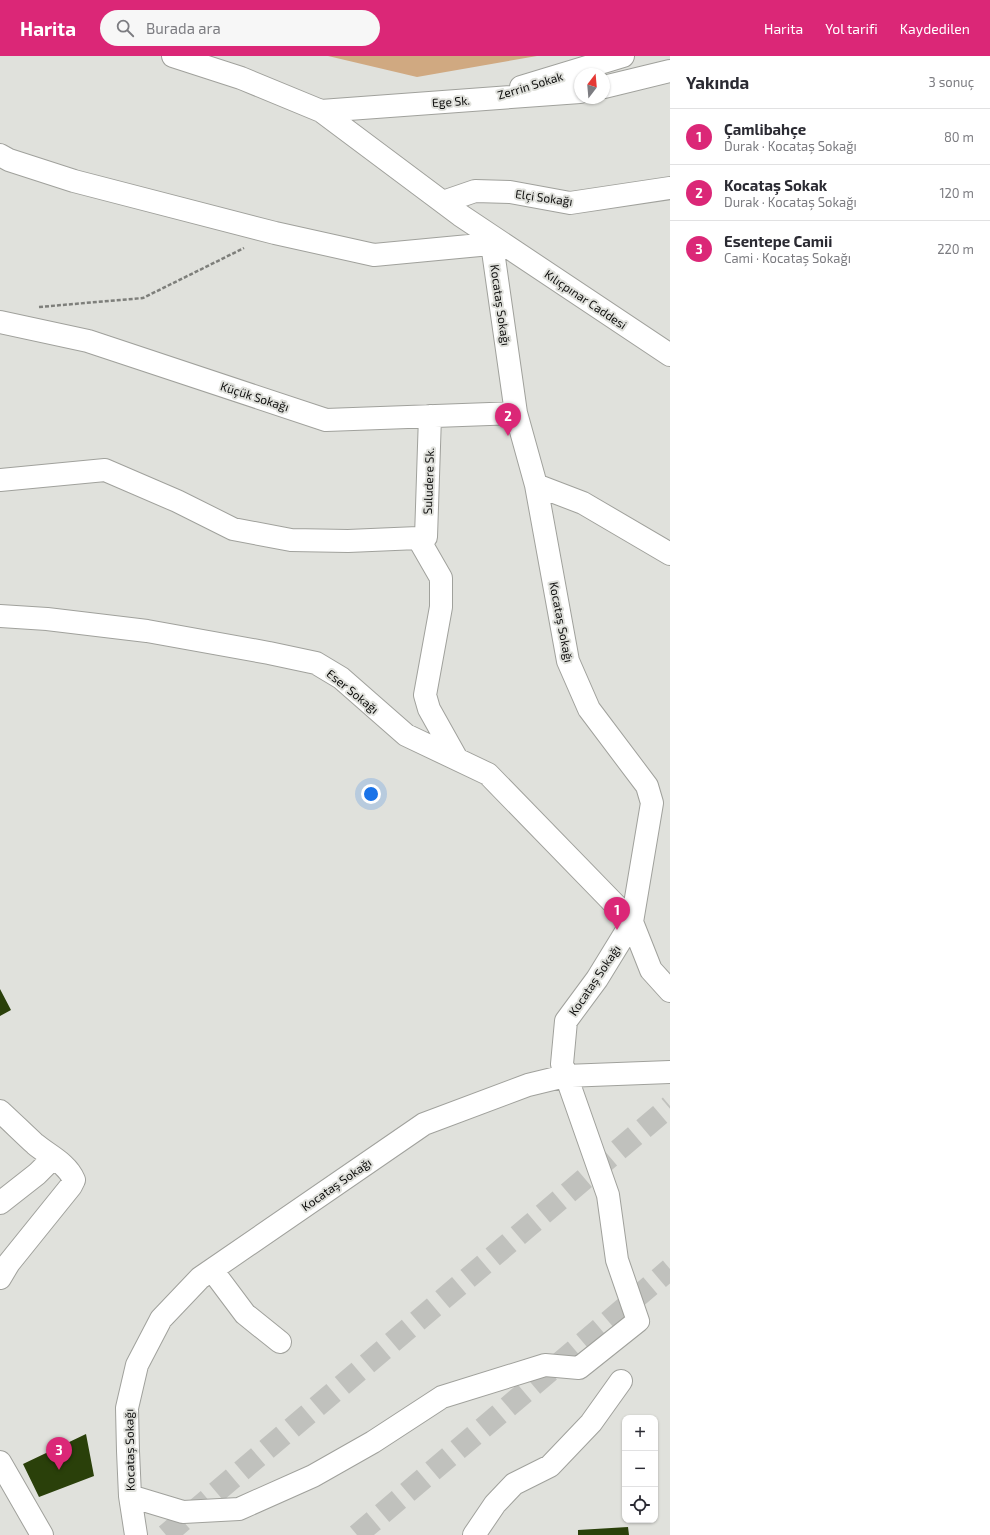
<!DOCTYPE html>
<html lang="tr">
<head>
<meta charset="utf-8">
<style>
	:root { --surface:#fff; --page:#f7f7f7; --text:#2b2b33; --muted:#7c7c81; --line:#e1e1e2; --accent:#db2777 }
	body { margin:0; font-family:"Exo 2",sans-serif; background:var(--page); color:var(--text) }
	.controls { position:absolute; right:12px; bottom:12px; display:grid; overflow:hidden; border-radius:8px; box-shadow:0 1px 3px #0004 }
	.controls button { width:36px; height:36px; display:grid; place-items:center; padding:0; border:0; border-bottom:1px solid var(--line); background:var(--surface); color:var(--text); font:20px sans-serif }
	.compass { position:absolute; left:574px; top:12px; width:36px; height:36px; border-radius:50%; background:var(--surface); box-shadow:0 1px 3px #0004; rotate:16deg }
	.you { position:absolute; left:371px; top:738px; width:14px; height:14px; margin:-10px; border:3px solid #fff; border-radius:50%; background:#1a73e8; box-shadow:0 0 0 6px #1a73e833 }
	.badge { display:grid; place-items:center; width:26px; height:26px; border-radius:50%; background:var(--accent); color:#fff; font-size:13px; font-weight:700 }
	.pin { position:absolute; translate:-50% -33px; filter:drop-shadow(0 1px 2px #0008) }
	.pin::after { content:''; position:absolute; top:21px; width:14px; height:12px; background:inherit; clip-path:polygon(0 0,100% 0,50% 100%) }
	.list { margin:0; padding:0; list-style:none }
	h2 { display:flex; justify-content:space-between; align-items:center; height:52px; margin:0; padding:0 16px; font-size:17px }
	h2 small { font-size:13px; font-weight:400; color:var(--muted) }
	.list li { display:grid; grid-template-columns:26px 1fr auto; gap:12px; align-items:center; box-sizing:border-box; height:56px; padding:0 16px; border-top:1px solid var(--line) }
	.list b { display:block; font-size:15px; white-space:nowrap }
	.list p { margin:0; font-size:13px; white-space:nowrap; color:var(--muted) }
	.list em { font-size:13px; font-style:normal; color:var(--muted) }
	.icon { flex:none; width:22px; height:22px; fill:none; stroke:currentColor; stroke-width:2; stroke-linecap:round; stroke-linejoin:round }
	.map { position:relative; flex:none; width:670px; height:1479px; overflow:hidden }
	header { display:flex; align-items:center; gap:24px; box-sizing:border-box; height:56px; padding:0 20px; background:var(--accent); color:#fff }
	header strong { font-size:19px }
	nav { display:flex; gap:22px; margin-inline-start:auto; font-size:14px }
	.search { width:280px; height:36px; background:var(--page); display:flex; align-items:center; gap:10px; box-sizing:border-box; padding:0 14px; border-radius:22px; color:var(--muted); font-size:15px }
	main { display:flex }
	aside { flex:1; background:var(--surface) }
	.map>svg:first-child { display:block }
	.green { fill:#d0a981 }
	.building { fill:#2a400a }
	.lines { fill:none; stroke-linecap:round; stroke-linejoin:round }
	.major-tunnel { stroke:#c0c1bd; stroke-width:22; stroke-dasharray:22 11; stroke-linecap:butt }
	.minor-casing { stroke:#a0a19c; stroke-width:24 }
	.path { stroke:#7e7f7b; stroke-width:2.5; stroke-dasharray:4 2; stroke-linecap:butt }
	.minor { stroke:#fff; stroke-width:22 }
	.labels { text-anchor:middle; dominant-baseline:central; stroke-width:4; stroke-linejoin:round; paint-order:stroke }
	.street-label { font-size:12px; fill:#0e0e0d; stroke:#e0e1dc }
</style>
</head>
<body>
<header>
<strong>Harita</strong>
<div class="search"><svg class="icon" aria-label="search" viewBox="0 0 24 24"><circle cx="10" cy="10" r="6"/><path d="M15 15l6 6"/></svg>Burada ara</div>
<nav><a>Harita</a><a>Yol tarifi</a><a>Kaydedilen</a></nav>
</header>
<main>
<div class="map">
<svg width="670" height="1479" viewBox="0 0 670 1479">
	<rect width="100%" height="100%" fill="#e0e1dc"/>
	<!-- green -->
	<path class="green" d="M328,0H537L417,21Z"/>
	<!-- building -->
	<path class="building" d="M0,933L11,954L0,960Z
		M86,1378L94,1420L39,1441L23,1408Z
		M628,1471L629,1479H578V1474Z"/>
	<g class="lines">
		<!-- major-tunnel -->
		<path class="major-tunnel" d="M166,1479L670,1050
			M357,1479L670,1213"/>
		<defs>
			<path id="minor" d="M173,0L241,22L321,55L460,159L670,299
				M521,31L623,0
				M604,31L670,15
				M321,55L580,36
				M0,99L9,104L74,125L275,177L374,199L501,187
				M443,146L475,135L510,136L570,147L670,132
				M0,266L88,285L326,364L516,357
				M0,424L105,414L177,445L233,473L291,484L348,485L418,482L441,522V551L425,639L429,653L457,703
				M536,429L583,447L670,498
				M418,482L426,481L430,360
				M0,560L47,563L147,575L269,597L316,607L341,622L406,679L488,718L632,866L651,914L670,935
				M0,1055C12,1066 23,1077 35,1088C48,1099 67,1107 74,1124L71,1130L9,1207L0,1222
				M0,1147L37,1118L53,1102
				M212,1214L245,1258L280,1286
				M0,1406L42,1479
				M130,1440L183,1456L239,1453L313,1420L373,1386L442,1341L545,1309L579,1312L638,1265L617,1204L608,1139L562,1008L566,965L597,923L632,866L652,747L647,730L589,653L568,605L536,429L516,357L492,188
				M136,1479L130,1440L128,1395L127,1352L137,1309L161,1263L200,1222L424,1068L528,1029L565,1020L670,1016
				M474,1479L495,1448L514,1428L550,1410L591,1367L621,1325"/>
		</defs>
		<!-- minor casing -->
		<use href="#minor" class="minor-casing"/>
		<!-- path -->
		<path class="path" d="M39,251L143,242L244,192"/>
		<!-- minor -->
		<use href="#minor" class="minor"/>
	</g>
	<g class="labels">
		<!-- street labels -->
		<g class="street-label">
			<text transform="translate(530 29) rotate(-17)">Zerrin Sokak</text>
			<text transform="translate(451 45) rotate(-4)">Ege Sk.</text>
			<text transform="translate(544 141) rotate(8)">Elçi Sokağı</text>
			<text transform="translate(586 243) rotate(34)">Kılıçpınar Caddesi</text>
			<text transform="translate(501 249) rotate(82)">Kocataş Sokağı</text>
			<text transform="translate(255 340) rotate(18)">Küçük Sokağı</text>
			<text transform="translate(428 425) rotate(-88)">Suludere Sk.</text>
			<text transform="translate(562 566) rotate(79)">Kocataş Sokağı</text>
			<text transform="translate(353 635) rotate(39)">Eser Sokağı</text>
			<text transform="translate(594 924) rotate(-56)">Kocataş Sokağı</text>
			<text transform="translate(336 1128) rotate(-35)">Kocataş Sokağı</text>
			<text transform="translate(129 1394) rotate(-91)">Kocataş Sokağı</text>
		</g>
	</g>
</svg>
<div class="controls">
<button>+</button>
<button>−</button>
<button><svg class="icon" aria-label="locate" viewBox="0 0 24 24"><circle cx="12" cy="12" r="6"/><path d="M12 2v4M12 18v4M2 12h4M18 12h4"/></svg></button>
</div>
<svg class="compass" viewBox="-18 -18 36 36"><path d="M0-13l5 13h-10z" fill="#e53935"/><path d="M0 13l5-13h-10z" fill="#7c7c81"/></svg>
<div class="you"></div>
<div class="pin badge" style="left:617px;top:874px">1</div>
<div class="pin badge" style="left:508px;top:380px">2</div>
<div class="pin badge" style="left:59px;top:1414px">3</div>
</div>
<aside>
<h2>Yakında<small>3 sonuç</small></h2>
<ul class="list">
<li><span class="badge">1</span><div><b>Çamlibahçe</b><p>Durak · Kocataş Sokağı</p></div><em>80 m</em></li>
<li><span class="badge">2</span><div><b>Kocataş Sokak</b><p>Durak · Kocataş Sokağı</p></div><em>120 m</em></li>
<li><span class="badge">3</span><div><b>Esentepe Camii</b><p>Cami · Kocataş Sokağı</p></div><em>220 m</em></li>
</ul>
</aside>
</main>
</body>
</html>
